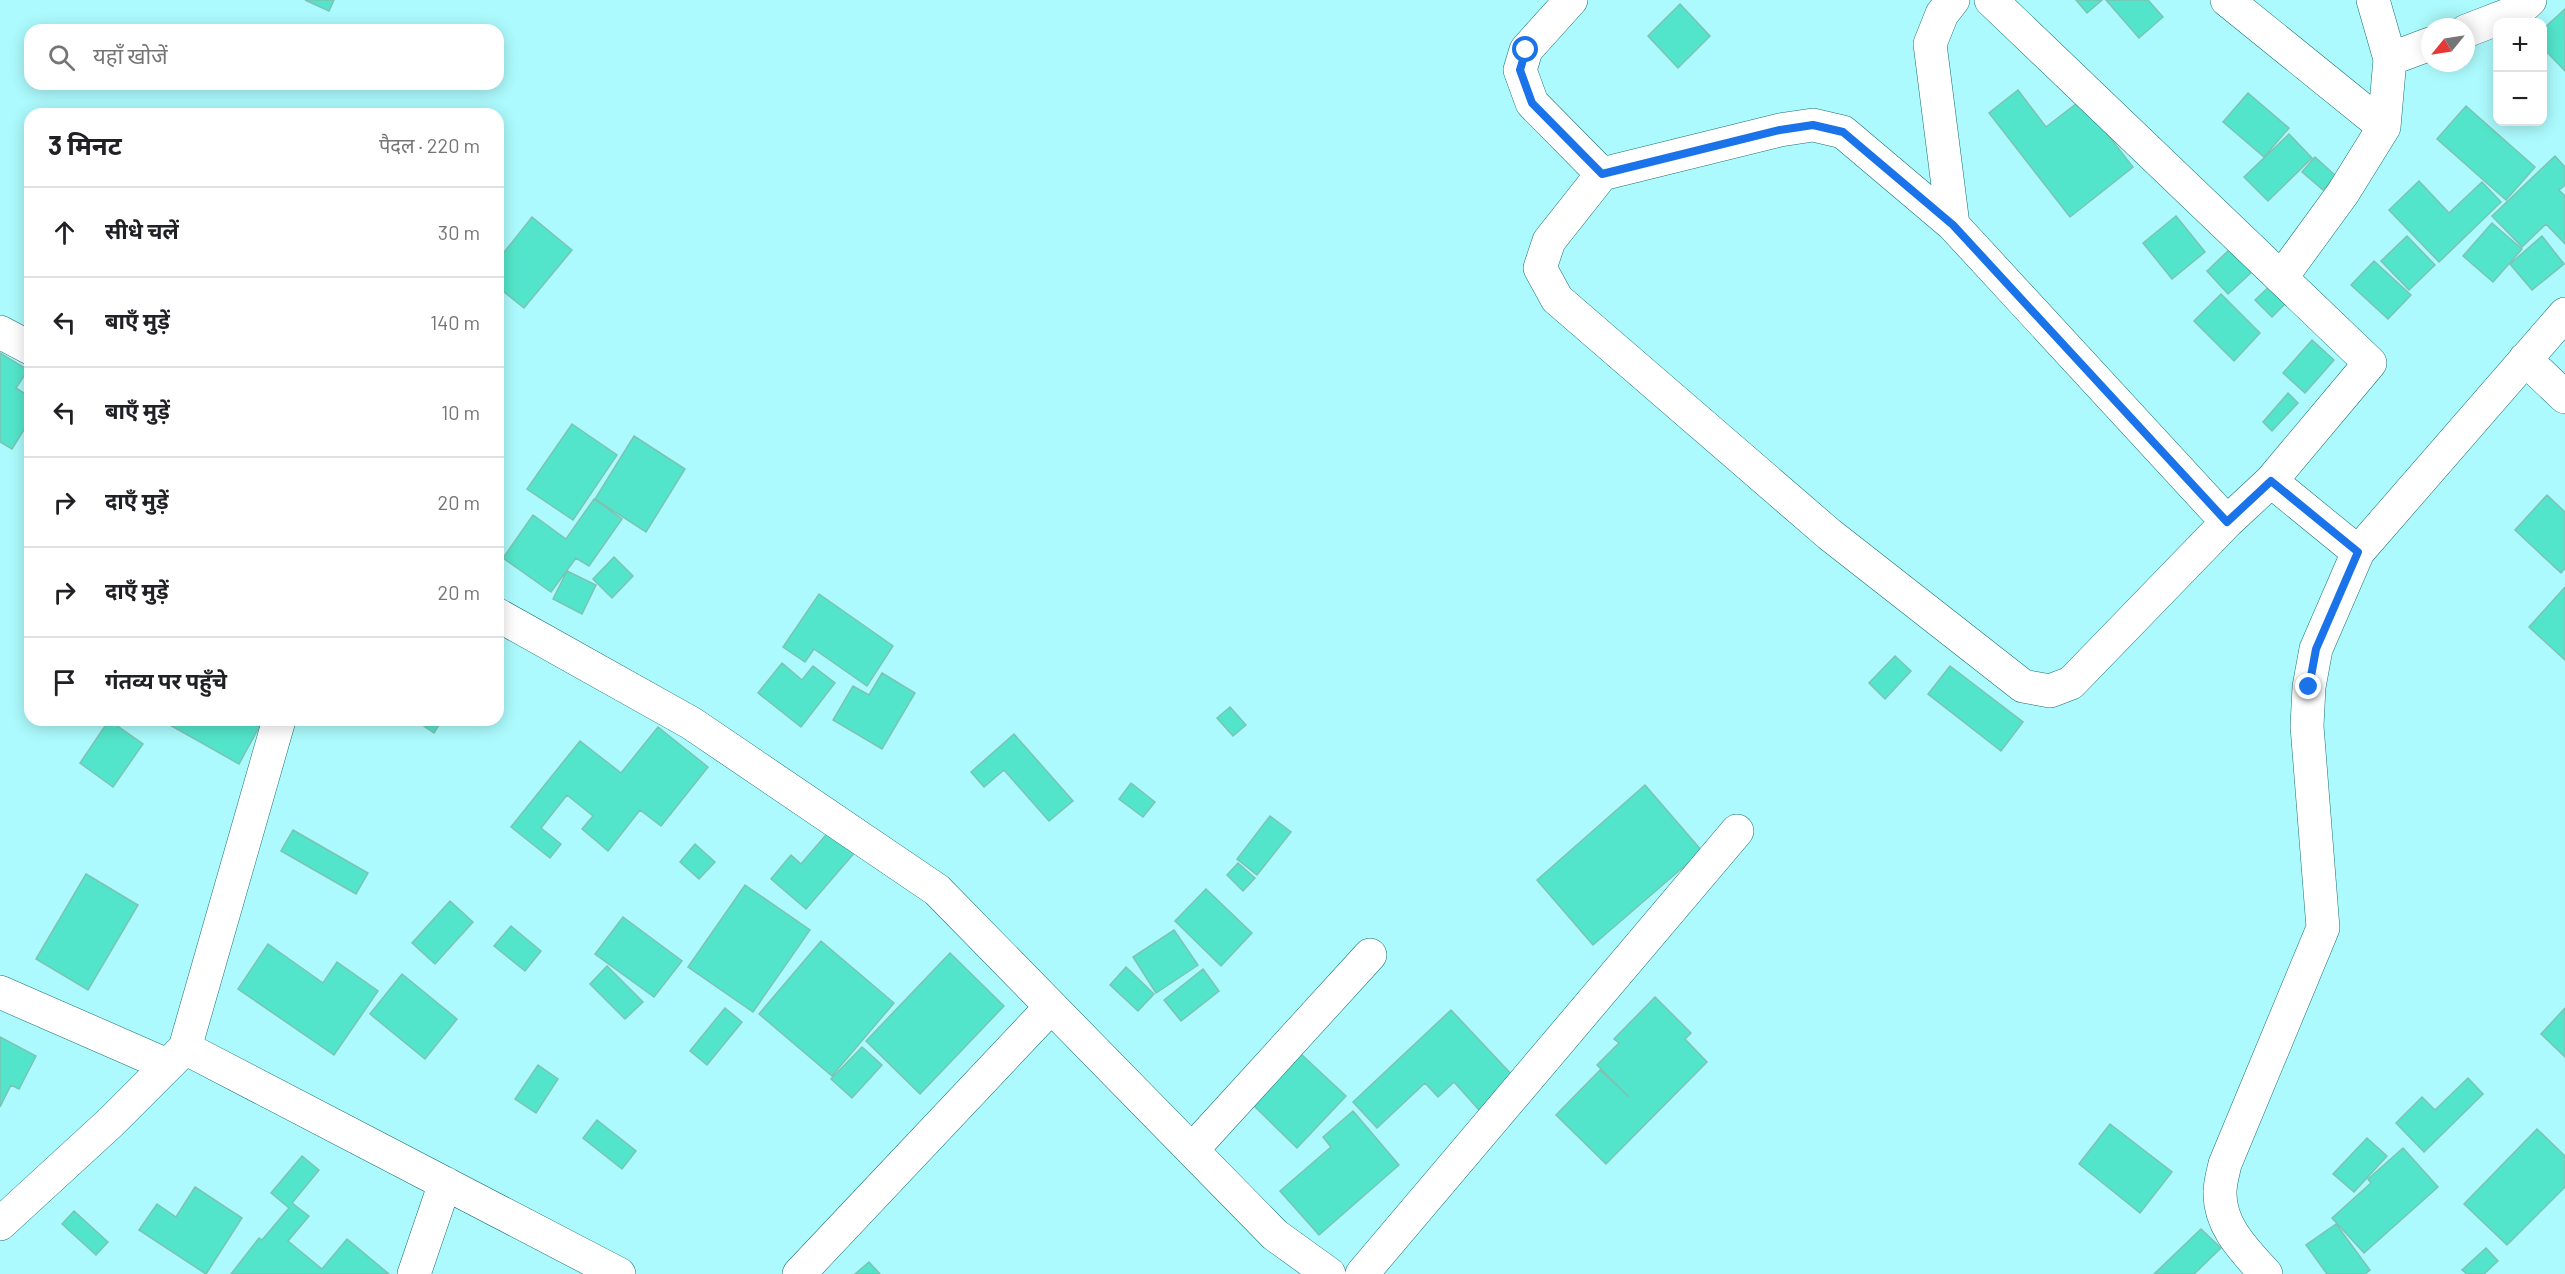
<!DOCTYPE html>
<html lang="hi">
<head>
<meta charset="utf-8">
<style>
	:root { --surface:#fff; --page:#f6f6f6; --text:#202124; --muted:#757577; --line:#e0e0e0 }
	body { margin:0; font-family:Barlow,"Noto Sans Devanagari",sans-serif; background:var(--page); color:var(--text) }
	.controls { position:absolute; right:18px; top:18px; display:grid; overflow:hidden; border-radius:12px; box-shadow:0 3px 15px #0003 }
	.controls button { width:54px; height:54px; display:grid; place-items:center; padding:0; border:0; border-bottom:2px solid var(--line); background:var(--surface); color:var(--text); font:30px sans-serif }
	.compass { position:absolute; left:2421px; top:18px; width:54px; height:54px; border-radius:50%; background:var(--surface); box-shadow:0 3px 15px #0003; rotate:240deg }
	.stop { position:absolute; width:18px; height:18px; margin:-14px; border:4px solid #1a73e8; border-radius:50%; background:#fff }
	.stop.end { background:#1a73e8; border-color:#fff; box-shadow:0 2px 6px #0008 }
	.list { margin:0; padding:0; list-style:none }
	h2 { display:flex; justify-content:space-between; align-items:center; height:78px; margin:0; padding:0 24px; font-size:26px }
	h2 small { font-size:20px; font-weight:400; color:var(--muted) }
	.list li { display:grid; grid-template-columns:39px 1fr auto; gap:18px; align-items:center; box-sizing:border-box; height:90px; padding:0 24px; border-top:2px solid var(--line) }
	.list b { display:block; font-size:22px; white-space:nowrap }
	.list em { font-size:20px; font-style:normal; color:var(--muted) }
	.icon { flex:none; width:33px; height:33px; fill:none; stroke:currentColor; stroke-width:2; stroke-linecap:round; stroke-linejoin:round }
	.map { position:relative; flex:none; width:2565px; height:1274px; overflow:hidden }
	.search { position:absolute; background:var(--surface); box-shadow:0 3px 15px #0003; left:24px; top:24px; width:480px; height:66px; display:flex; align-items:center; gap:15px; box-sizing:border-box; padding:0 21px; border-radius:18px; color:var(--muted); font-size:22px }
	.panel { position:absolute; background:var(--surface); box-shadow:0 3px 15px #0003; left:24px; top:108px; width:480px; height:618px; border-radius:18px }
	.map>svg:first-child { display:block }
	.building { fill:#53e5cb; stroke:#7bc3b4; stroke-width:1.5 }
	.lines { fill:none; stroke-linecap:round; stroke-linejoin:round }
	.minor-casing { stroke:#1c6f72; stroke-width:34 }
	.minor { stroke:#fff; stroke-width:33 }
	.route { stroke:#1a73e8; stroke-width:8 }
</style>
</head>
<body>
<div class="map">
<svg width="2565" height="1274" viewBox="0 0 2565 1274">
	<rect width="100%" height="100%" fill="#acfafd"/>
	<!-- building -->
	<path class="building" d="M305,0H334L329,11Z
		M2076,0H2102L2087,13Z
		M2106,0H2148L2163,17L2139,38Z
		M1680,4L1710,36L1678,68L1648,36Z
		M2565,9V71L2542,47V30Z
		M2018,90L2046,127L2081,100L2133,167L2070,217L1989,113Z
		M2248,93L2289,128L2264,157L2223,122Z
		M2466,106L2535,167L2506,200L2437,139Z
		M2289,134L2312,158L2268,201L2244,177Z
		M2555,156L2565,167V185L2559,190L2565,196V244L2546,224L2522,247L2492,216Z
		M2315,157L2336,176L2323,190L2302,172Z
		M2419,181L2449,213L2482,182L2501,202L2439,262L2389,210Z
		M2176,216L2205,252L2172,279L2143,243Z
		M532,217L572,250L524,308L498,287V260Z
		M2492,223L2522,249L2493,282L2463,256Z
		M2407,236L2435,265L2409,290L2381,261Z
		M2542,236L2564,264L2532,290L2510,264Z
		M2231,248L2253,271L2228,294L2207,271Z
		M2374,261L2411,295L2388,319L2351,285Z
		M2274,282L2290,299L2272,317L2255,300Z
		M2221,294L2260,333L2234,361L2194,321Z
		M2312,340L2334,360L2305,393L2283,373Z
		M0,353L28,370L16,388L30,397V420L12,449L0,442Z
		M2288,393L2298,403L2272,431L2263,422Z
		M572,424L617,455L573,520L527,489Z
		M634,436L685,469L646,532L595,499Z
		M2547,495L2565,512V568L2561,573L2515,530Z
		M594,499L622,519L589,566L576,558L551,592L503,558L533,515L566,539Z
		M614,557L633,576L612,598L593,579Z
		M567,571L596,585L582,614L553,599Z
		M2565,587V660L2529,627Z
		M819,594L893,646L867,686L814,649L805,662L783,647Z
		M1895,656L1911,671L1885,699L1869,683Z
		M782,663L802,680L813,666L835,683L801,727L758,693Z
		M1950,666L2023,722L2001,751L1928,694Z
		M882,673L915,693L882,749L833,720L853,686L869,695Z
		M1230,707L1246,725L1233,736L1217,718Z
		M109,720L143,744L113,787L80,763Z
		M161,720H263L239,764Z
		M415,720H442L434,733Z
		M658,727L708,767L661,826L640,810L608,851L582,829L593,816L567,795L541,828L561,844L550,858L511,827L580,741L621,773Z
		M1014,734L1073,801L1049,821L1004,770L984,787L971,772Z
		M1131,783L1155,802L1143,817L1119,799Z
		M1645,785L1702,851L1593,945L1537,880Z
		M1270,816L1291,832L1257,875L1237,859Z
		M831,829L856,851L806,909L771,879L791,855L801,864Z
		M293,830L368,873L356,894L281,851Z
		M695,844L715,862L699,879L680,862Z
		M1238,863L1255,878L1243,891L1227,875Z
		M86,874L138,905L88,990L36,959Z
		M745,885L810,930L753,1012L688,967Z
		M1206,889L1252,933L1221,966L1175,921Z
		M450,901L473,922L435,964L412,943Z
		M623,917L682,961L654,997L595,954Z
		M511,926L541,951L525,971L494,946Z
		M1174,930L1198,965L1156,993L1133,957Z
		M821,941L894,1003L832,1076L759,1014Z
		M268,944L323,983L337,962L378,991L334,1055L238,989Z
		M950,953L1004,1006L920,1094L866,1041Z
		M607,966L643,1002L625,1019L590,984Z
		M1126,967L1154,994L1138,1011L1110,985Z
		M1203,969L1219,991L1181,1021L1164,1000Z
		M402,974L457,1019L425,1059L370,1014Z
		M1655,997L1691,1033L1685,1039L1707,1062L1606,1164L1556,1115L1600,1070L1629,1097L1597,1065L1619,1043L1614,1039Z
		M725,1008L742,1022L707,1065L690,1051Z
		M2565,1008V1057L2541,1034Z
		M1451,1010L1514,1077L1479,1110L1454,1082L1438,1097L1425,1083L1377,1128L1353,1102Z
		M0,1037L36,1056L19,1089L11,1085L0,1107Z
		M862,1047L882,1065L852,1098L831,1079Z
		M1301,1054L1346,1096L1297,1148L1253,1105Z
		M538,1065L558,1079L536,1113L515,1099Z
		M2468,1078L2483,1094L2424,1152L2396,1123L2422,1097L2435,1110Z
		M1353,1111L1399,1165L1319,1235L1280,1191L1331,1147L1323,1137Z
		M597,1120L636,1151L622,1169L583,1138Z
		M2110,1124L2172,1172L2140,1213L2079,1164Z
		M2537,1129L2565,1156V1187L2507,1245L2464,1204Z
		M2367,1138L2387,1156L2354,1192L2333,1174Z
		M2403,1148L2438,1187L2364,1253L2332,1218L2371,1183L2368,1179Z
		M302,1156L319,1170L292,1203L309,1216L288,1241L322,1269L347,1239L389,1274H231L259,1238L262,1240L289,1208L271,1193Z
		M195,1187L242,1218L206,1274L139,1230L157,1204L176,1217Z
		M74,1211L108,1242L96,1255L62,1224Z
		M2336,1224L2370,1270L2365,1274H2327L2306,1245Z
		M2201,1229L2221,1248L2194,1274H2154Z
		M2486,1248L2498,1261L2484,1274H2467L2462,1270Z
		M869,1262L880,1274H855Z"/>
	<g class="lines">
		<defs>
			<path id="minor" d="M1571,0L1526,50L1520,70L1532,103L1602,174L1780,130L1813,125L1843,132L1953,225
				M1953,0L1942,14L1930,44L1953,225L2227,522
				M1991,0L2370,363L2271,481
				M2227,0L2384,127
				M2466,31L2518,11L2530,0
				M2390,59L2430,44
				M1602,174L1549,241L1540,268L1557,299L1829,534L2023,686L2050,691L2071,683L2227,522L2271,481L2358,552L2565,314
				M2281,278L2343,193L2384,127L2390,59L2373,0
				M0,332L30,348
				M2525,359L2565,397
				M498,615L691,723L937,890L1275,1235L1329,1274
				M279,720L185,1048L619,1274
				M0,992L167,1065
				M1192,1150L1370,955
				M0,1224L111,1122L185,1048
				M414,1274L445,1183
				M799,1274L1051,1007
				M1362,1274L1737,831
				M2266,1274C2245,1251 2219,1226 2220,1192C2220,1183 2223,1173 2225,1164L2323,928L2307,726L2309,687L2316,649L2358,552"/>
		</defs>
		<!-- minor casing -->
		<use href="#minor" class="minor-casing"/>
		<!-- minor -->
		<use href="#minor" class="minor"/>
	</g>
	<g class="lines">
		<!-- route -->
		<path class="route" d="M1526,50L1520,70L1532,103L1602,174L1780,130L1813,125L1843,132L1953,225L2227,522L2271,481L2358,552L2316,649L2309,687"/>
	</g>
</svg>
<div class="controls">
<button>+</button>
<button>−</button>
</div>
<svg class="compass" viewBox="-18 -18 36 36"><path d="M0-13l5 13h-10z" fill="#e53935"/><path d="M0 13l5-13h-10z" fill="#757577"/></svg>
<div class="stop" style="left:1526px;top:50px"></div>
<div class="stop end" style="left:2309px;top:687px"></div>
<div class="search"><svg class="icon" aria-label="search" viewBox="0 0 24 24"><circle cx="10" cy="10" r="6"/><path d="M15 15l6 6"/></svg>यहाँ खोजें</div>
<section class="panel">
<h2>3 मिनट<small>पैदल · 220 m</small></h2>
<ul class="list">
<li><svg class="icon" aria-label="ahead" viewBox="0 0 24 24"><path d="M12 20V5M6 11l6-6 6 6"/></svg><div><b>सीधे चलें</b></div><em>30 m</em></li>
<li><svg class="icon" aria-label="left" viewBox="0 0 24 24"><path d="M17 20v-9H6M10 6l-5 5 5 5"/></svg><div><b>बाएँ मुड़ें</b></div><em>140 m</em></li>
<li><svg class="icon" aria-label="left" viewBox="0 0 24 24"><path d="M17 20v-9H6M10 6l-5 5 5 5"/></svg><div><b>बाएँ मुड़ें</b></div><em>10 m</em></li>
<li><svg class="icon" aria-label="right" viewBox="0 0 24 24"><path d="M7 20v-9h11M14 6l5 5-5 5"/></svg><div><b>दाएँ मुड़ें</b></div><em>20 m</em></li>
<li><svg class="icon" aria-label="right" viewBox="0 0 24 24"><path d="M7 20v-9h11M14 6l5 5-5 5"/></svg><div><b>दाएँ मुड़ें</b></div><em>20 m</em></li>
<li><svg class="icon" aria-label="arrive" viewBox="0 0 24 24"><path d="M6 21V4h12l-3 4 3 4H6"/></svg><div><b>गंतव्य पर पहुँचे</b></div></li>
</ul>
</section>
</div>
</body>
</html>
